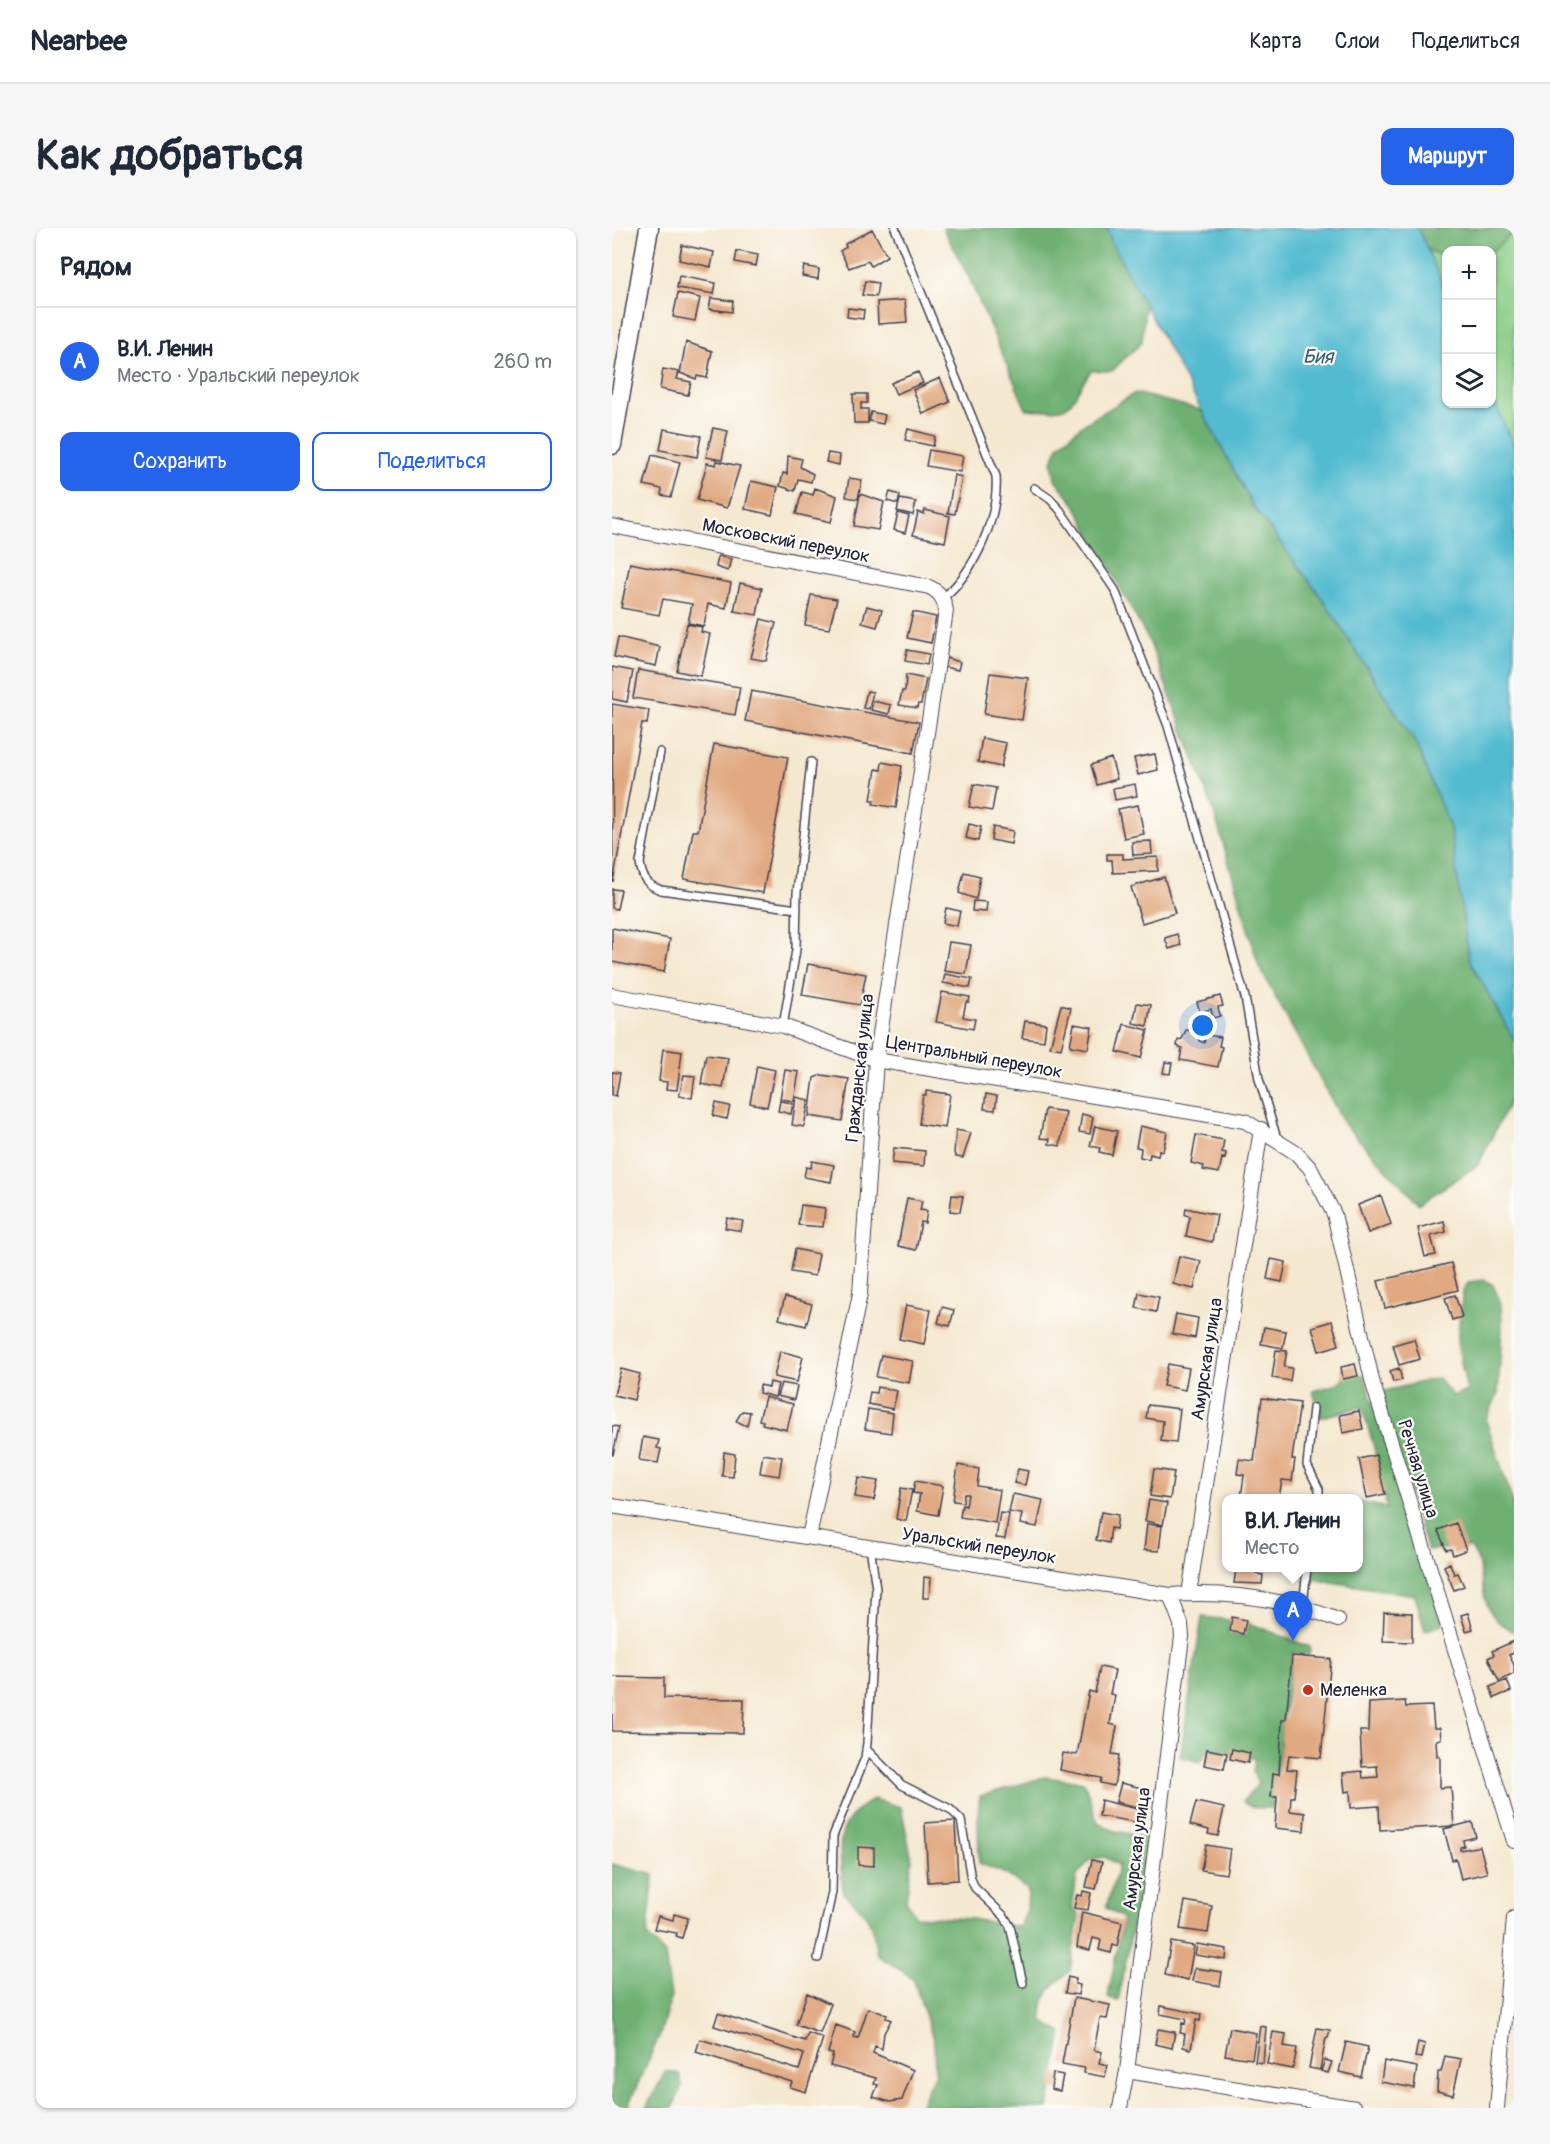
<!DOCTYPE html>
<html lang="ru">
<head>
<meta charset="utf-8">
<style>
	:root { --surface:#fff; --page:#f6f6f7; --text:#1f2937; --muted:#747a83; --line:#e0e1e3; --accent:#2563eb }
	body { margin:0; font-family:Pangolin,sans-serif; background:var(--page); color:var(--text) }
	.controls { position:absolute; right:18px; top:18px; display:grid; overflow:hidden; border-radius:12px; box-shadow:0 2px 4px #0004 }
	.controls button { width:54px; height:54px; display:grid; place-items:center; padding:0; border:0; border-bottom:2px solid var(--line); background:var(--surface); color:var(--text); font:30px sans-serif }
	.you { position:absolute; left:591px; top:798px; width:21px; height:21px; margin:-15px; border:4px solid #fff; border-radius:50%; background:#1a73e8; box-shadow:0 0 0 9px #1a73e833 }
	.badge { display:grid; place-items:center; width:39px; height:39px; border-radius:50%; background:var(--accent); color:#fff; font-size:20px; font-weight:700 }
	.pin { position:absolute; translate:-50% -50px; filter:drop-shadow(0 2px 3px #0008) }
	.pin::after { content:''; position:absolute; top:32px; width:21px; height:18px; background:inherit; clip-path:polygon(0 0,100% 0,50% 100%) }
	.popup { position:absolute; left:610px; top:1266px; width:141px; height:78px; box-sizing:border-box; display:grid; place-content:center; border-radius:12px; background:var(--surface); filter:drop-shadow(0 2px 4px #0005); font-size:20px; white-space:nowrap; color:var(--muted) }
	.popup b { font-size:22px; color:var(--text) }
	.popup::after { content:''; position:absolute; left:50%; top:100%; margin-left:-12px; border:12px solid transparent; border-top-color:var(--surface) }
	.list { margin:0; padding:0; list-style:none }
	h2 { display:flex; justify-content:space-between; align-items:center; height:78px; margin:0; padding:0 24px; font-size:26px }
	h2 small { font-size:20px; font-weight:400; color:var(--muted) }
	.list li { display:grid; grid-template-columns:39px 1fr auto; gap:18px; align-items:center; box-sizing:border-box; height:108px; padding:0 24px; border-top:2px solid var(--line) }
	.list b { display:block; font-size:22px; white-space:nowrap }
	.list p { margin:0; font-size:20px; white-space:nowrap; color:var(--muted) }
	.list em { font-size:20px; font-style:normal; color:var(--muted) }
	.actions { display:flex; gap:12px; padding:18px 24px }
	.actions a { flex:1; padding:14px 0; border:2px solid var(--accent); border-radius:12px; text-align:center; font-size:21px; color:var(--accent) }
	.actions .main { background:var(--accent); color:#fff }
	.icon { flex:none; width:33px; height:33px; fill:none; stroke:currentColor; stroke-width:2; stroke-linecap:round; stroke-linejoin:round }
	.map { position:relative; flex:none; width:902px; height:1880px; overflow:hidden; border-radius:12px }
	header { display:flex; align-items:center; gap:36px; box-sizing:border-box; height:84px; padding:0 30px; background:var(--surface); border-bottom:2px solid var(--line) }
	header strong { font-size:28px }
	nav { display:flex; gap:33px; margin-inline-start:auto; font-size:21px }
	.intro { display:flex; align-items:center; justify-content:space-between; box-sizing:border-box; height:144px; padding:0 36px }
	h1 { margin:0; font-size:42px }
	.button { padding:15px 27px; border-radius:12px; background:var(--accent); color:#fff; font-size:21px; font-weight:700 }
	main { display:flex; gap:36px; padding:0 36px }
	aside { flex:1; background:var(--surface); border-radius:12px; box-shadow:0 2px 4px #0004 }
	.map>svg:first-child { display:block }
	.green { fill:#89cc85; stroke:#567760; stroke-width:1.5 }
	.forest { fill:#6eb072; stroke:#486956; stroke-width:1.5 }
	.water { fill:#53bbd0; stroke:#3a6e86; stroke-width:1.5 }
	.building { fill:#e1a981 }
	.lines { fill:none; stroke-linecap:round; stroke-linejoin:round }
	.lane-casing { stroke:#424051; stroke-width:10 }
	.street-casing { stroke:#424051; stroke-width:16 }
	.secondary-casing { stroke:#424051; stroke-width:21 }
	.lane { stroke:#fff; stroke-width:7 }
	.street { stroke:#fff; stroke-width:14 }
	.secondary { stroke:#fff; stroke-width:18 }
	.poi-dot { fill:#c8321e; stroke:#fdfcf7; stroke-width:2 }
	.labels { text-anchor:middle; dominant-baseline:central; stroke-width:4.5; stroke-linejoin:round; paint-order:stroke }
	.street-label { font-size:18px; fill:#22223b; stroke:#fdfcf7 }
	.poi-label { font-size:18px; fill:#22223b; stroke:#fdfcf7; text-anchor:start }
	.water-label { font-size:20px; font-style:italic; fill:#365f77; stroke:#fdfcf7 }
</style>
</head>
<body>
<header>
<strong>Nearbee</strong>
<nav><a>Карта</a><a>Слои</a><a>Поделиться</a></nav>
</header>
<div class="intro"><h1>Как добраться</h1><a class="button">Маршрут</a></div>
<main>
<aside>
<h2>Рядом<small></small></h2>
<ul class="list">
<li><span class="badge">A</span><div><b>В.И. Ленин</b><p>Место · Уральский переулок</p></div><em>260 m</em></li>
</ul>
<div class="actions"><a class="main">Сохранить</a><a>Поделиться</a></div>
</aside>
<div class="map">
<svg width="902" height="1880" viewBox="0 0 902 1880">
	<rect width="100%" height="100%" fill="#fdfcf7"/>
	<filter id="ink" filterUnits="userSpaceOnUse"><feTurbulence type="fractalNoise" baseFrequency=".0167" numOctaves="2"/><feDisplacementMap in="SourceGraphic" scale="12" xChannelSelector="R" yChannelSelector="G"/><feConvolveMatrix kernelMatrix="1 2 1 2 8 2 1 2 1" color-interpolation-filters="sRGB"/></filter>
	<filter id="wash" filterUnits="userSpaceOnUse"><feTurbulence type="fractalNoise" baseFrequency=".008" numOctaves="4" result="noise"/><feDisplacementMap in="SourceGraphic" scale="24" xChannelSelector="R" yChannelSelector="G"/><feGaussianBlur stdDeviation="1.35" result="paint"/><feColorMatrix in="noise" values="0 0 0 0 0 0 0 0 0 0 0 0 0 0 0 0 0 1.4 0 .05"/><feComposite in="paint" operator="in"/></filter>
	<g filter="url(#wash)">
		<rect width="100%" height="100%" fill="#f4e8d0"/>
		<!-- green -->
		<path class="green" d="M902,0V219L880,168L879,23L902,4Z
			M815,21L834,30V65Z"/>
		<!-- forest -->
		<path class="forest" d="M331,0H495L500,15L533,77L530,114L500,143H479C452,180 466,185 414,181L358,52Z
			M806,0H901L902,4L880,23L834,22V30L815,21Z
			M523,165L589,182L641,278L710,370L803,514L838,599L857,731L902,812V865L866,937L807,976L733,897L647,739L602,584L538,415L462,275L443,251L440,234L446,218L469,198Z
			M872,1052L881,1057L889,1076L890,1100L886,1165L874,1192L902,1278V1404C896,1400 887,1396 883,1390C865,1369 875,1339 858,1319L815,1322L768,1164L826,1150L841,1168L855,1163L845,1114L851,1062L857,1054Z
			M738,1147H752L831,1396L813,1403L803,1367L699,1351L701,1340H747V1274L775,1280L762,1219L750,1179L709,1189L701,1163L723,1157Z
			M590,1389L617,1392L616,1406L634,1408L637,1395L698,1419L697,1427L680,1425L660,1580C650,1580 637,1581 631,1573L646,1556L641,1543L643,1531L596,1520L588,1534L568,1529Z
			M433,1549L472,1554L486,1595L503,1603L538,1610L506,1773L496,1769L511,1690L494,1680L507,1637L493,1629L479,1631L465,1647L460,1680L467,1687L458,1743C437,1761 430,1764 430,1793L450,1805L436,1880H307L323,1845L322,1814L301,1750L265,1727C261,1694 256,1685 231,1665C229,1622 218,1595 262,1571L289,1579L300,1632L294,1672L303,1688L359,1691L408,1699L415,1682L416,1662L394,1646L367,1635L366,1585L368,1568Z
			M0,1636L42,1647L35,1708L53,1726L59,1769L48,1806L15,1880H0Z
			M54,1843L67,1846L70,1857L61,1880H34Z"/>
		<!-- water -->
		<path class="water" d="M495,0H806L834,65V176H879L880,168L902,219V812L857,731L838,599L803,514L710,370L641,278L500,15Z"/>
		<g id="blocks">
			<!-- building -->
			<path class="building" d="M260,1L275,28L259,38L256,33L237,40L228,23L234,19L233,16Z
				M70,17L102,24L99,39L67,32Z
				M125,23L146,27L144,38L123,34Z
				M192,38L207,41L206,51L190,48Z
				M67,48L104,55L102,66L65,60Z
				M253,53L266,55L264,69L250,67Z
				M66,65L88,70L83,93L61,89Z
				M99,70L121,73L120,84L97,81Z
				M293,72L295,94L266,96L265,74Z
				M236,80L252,82L251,91L235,89Z
				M74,114L100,123L95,150L85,148L84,151L68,145Z
				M51,141L67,144L65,151L79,154L76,167L48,161Z
				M306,144L311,155L284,166L279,155Z
				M328,150L338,174L311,186L301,162Z
				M241,166H255V175H249V181H256V195H242Z
				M259,184L273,187L271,196L257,193Z
				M101,200L116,203L110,232L94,229Z
				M52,201L89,208L85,229L48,222Z
				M296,201L323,208L321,218L293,212Z
				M317,222L351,228L348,244L314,238Z
				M216,225L228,227L227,237L214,234Z
				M40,227L68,234L59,269L49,267L50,261L32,257Z
				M176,228L190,231L188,239L201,246L199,254L186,251L183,263L168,258L171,245L175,246Z
				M105,233L128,238L115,280L85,272L95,235L104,237Z
				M342,247L350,249L343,286L336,285Z
				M237,250L250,252L246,271L234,269Z
				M139,253L166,259L160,287L133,281Z
				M203,260L225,268L219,294L184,286L190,264L201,267Z
				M278,264L288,267L286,276L275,273Z
				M248,266L272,274L266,302L242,298Z
				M288,271L304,274L301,287L285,283Z
				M313,282L338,288L333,314L301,307L306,284L312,286Z
				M286,285L297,288L293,305L282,302Z
				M106,328L119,331L116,343L104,339Z
				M18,335L119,355L114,380L96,376L92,398L76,395L80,376L51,371L47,387L9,380Z
				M128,355L150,360L145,387L122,383Z
				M199,367L225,371L217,401L193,397Z
				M255,378L270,382L265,399L250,395Z
				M301,384L324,389L319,415L295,410Z
				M149,391L164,395L154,433L139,430Z
				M75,396L90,399L89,404L98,406L89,448L65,443Z
				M6,409L48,419L44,438L2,429Z
				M295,422L317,426L315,437L293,433Z
				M334,430L348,434L346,442L332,439Z
				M0,439L21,443L15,474L0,471Z
				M26,442L128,459L123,487L21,470Z
				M378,445L416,450L410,492L372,486Z
				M294,447L314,451L309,476H306L305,480L287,477L290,463H293Z
				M139,463L307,494L301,525L133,493Z
				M255,463L261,464L257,481L251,480Z
				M261,473L279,477L277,486L259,482Z
				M0,476L37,482L35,496L30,495L1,654Z
				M370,510L394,515L389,539L366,534Z
				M102,516L176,529L151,665L72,651L81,603H86Z
				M543,526L546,542L526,547L522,530Z
				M499,530L505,551L485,557L479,537Z
				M270,534L290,538L284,580L261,576L262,572H259L264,541L269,542Z
				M362,556L384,560L380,583L357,579Z
				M523,556L525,568L503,572L501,560Z
				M526,577L532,606L512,610L506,581Z
				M357,596L369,599L366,613L354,610Z
				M381,599L401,603L399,616L379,612Z
				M539,613L540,626L521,627L520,614Z
				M495,626H511V631L546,629V643L501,645L500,632H495Z
				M352,644L368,648L364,671L347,665Z
				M552,649L563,685L530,695L519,659Z
				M0,661L9,662L5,681L0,680Z
				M361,673L375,674L374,684L360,683Z
				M334,680L348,683L345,698L331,695Z
				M0,700L58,711L52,744L0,734Z
				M565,706L569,717L557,721L553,710Z
				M337,714L359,717L354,746L332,743Z
				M196,736L254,746L248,777L190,767Z
				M333,746L360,751L358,760L331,755Z
				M330,764L358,769L357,774H354L351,789L363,791L361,801L324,794Z
				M608,768L611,778L606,779L608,788L601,790L599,781L588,784L585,774Z
				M525,775L539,777L535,798L521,795Z
				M449,777L459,780L449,821L438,819Z
				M413,793L434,796L432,813L410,810Z
				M462,796L480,799L476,821L458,818Z
				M512,796L536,802L529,830L505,824Z
				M574,802L585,804L587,813L592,815L594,807L609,809L607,818L610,819L606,839L568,832L570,820L565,818L566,812L570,811Z
				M51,821L70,824L65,862L54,861L55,854L47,853Z
				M94,827L116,830L111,860L89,856Z
				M553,834L560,835L558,846L551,845Z
				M145,838L163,842L155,879L138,875Z
				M173,842L187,844L182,873L168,871Z
				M0,844L8,845L4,868L0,867Z
				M72,847L83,848L80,870L67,868Z
				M209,847L237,851L230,893L197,888L202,850Z
				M314,863L338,866L333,900L307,896L311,867H314Z
				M374,866L385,868L383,882L372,881Z
				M184,869L197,872L192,899L180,897Z
				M168,873L181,875L179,886L166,883Z
				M104,875L118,878L115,891L101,888Z
				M433,881L454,884L448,918L437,916L438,911L428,910Z
				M470,886L481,889L478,906L467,904Z
				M483,898L505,903L500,927L487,924L488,920L478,918Z
				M528,898L555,904L551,923L547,922L546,928L538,926L537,931L528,929L529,920L524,919Z
				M344,902L359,905L351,930L344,929L342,925Z
				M584,907L612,912L610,924L614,925L613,931L610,930L607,945L591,942L592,938L579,935Z
				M282,920L313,923L312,938L280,935Z
				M200,933L222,937L219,954L192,949L194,939L199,940Z
				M340,967L351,968L348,984L338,983Z
				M769,968L779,996L756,1005L746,977Z
				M295,970L310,973L308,982L315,983L313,995L309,994L304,1022L286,1018Z
				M189,977L213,980L211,999L186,997Z
				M574,980L605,987L600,1014L574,1008L578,988L573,987Z
				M115,990L131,993L129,1003L113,1000Z
				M832,993L834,1004L819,1008L824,1027L813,1029L806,1000Z
				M183,1021L207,1026L203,1048L179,1044Z
				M567,1028L589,1033L582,1061L561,1056Z
				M659,1031L674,1034L670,1054L655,1051Z
				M839,1035L846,1062L773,1080L766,1053Z
				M527,1065L547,1069L544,1084L524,1080Z
				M843,1067L850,1089L840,1092L833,1070Z
				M173,1069L200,1076L194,1098L167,1091Z
				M294,1077L319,1082L312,1116L287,1111Z
				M330,1079L342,1082L338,1098L326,1095Z
				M564,1086L586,1090L583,1110L560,1106Z
				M720,1093L727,1117L707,1123L700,1099Z
				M652,1099L674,1103L671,1120L649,1116Z
				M802,1111L808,1131L787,1137L781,1117Z
				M664,1122L675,1123L672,1139L680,1140L678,1153L660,1150Z
				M168,1123L191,1129L185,1154L162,1149Z
				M269,1127L301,1133L297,1155L264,1149Z
				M556,1136L577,1140L573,1162L551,1158Z
				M743,1136L746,1148L731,1151L729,1139Z
				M787,1140L790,1152L781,1154L778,1143Z
				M9,1141L28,1146L22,1172L2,1167Z
				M158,1154L166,1156L163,1169L147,1165L148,1157L157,1159Z
				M169,1155L185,1158L182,1172L165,1168Z
				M265,1159L285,1163L281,1181L256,1176L258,1164L264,1165Z
				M153,1169L181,1176L175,1202L150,1196L151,1193L147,1192Z
				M650,1170L688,1175L680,1231H683L680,1253L670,1252L667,1270H629L632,1247L625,1246L627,1231L642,1233Z
				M536,1177L568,1181L564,1215L549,1213L551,1193L534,1190Z
				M256,1181L281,1185L279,1205L253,1201Z
				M130,1183L138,1184L135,1198L124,1193Z
				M747,1183L751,1201L731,1205L728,1187Z
				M0,1198L7,1199L1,1227H0Z
				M31,1209L47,1212L45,1220L49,1221L46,1235L27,1232Z
				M112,1224L123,1226L121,1249L110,1248Z
				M151,1226L170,1229L167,1248L148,1245Z
				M764,1227L773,1266L755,1270L747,1231Z
				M346,1237L367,1241L365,1258L388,1262L383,1295L348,1289L350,1277L354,1278L356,1266H352L351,1274L341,1273Z
				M406,1241L416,1243L413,1257L402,1255Z
				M542,1241L562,1244L558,1271L538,1268Z
				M246,1250L266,1253L262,1272L243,1269Z
				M303,1253L331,1258L326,1287L305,1283L308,1266L301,1265Z
				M289,1260L300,1262L294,1293L284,1291Z
				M401,1266L431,1272L425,1299L408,1296L410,1286L397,1284Z
				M537,1272L555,1275L551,1297L533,1293Z
				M489,1284L506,1287L504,1301L499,1300L497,1315L484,1312Z
				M388,1285L397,1286L393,1311L384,1310Z
				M844,1295L854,1322L841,1327L839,1321L834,1322L826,1302Z
				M535,1296L550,1298L547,1323L532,1322Z
				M838,1335L842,1346L846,1345L852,1358L842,1362L832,1338Z
				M624,1340H645L644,1346L651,1347L650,1356L622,1355Z
				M312,1349L319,1350L317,1370H311Z
				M772,1384L800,1385V1414L771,1413Z
				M856,1385L861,1401L854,1403L849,1387Z
				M620,1389L634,1392L631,1406L618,1403Z
				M902,1413V1425L897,1427L902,1437V1446L887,1453L876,1430L882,1427L880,1423Z
				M680,1428L719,1431L709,1530L677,1527L675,1541L685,1542L682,1569H679L678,1583L693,1585L692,1603L663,1600L665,1569H659L661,1545L667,1546L670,1492H674Z
				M488,1439L503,1442L498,1466L503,1467L498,1496L505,1498L500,1526L507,1527L502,1558L488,1555L489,1550L448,1542L451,1525L465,1527L477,1463L483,1465Z
				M0,1449L52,1450V1470L132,1471L131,1505L0,1503Z
				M895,1452L899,1463L882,1470L878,1459Z
				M793,1473L794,1479L820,1478L822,1500H828L829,1511L824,1512L825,1528H828V1560L839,1559L842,1598L768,1602L767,1578L739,1580L738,1563L733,1564L731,1545L750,1543L751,1550L766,1549L765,1538L750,1539L748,1503H756L757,1475Z
				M595,1521L615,1525L612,1541L592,1537Z
				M620,1521L638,1525L636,1535L618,1531Z
				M509,1555L534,1561L530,1580L504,1574Z
				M489,1572L525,1581L523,1594L487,1588Z
				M584,1574L612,1580L606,1608L596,1606L597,1602L578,1597Z
				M343,1593L346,1652L316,1654L313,1595Z
				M860,1594L864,1609L851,1612L852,1618L848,1619V1622L868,1618L875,1645L849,1651L844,1631L840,1632L832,1601Z
				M594,1617L618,1621L614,1646L589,1642Z
				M246,1619L262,1620V1638L246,1637Z
				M480,1632L490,1634L484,1661L474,1659Z
				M471,1663L479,1665L476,1682L462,1680L465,1667L470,1668Z
				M573,1673L600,1678L596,1705L568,1701Z
				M470,1684L510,1694L505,1718L501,1717L499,1725L487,1722L489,1712L481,1710L478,1722L465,1719Z
				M62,1686L76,1690L70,1710L64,1708L65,1705L42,1701L46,1688L61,1692Z
				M559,1714L582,1718L576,1752L553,1747Z
				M585,1716L615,1721L614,1732L583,1727Z
				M583,1740L610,1744L608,1758L580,1753Z
				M456,1749L464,1751L463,1756L468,1757L466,1767L453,1765Z
				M195,1765L219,1776L208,1805L184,1797Z
				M462,1770L498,1777L495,1791L488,1790L482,1822L490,1824L487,1835L496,1837L493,1849L472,1845L473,1840L450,1836Z
				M549,1778L589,1786L588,1793L584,1792L579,1821L571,1819L573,1806L568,1805L570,1795L573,1796L574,1791L548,1786Z
				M256,1780L275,1787L274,1790L279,1792L272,1805L270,1821L263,1818L261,1825L301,1842L290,1872L278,1874L261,1869L266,1857L262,1856L264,1850L218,1838L221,1826L216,1825L224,1797L243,1804L242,1809L246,1810Z
				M106,1785L193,1813L196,1805L211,1810L194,1864L178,1859L180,1854L84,1824L88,1811L187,1842L192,1826L102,1798Z
				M648,1798L654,1799L651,1835L643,1834Z
				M618,1800L644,1805L640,1831L613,1827Z
				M705,1800L718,1802L716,1810H714L708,1842L697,1840Z
				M546,1801L563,1804L560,1820L543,1816Z
				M661,1804L674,1806L672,1818L685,1820L681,1841L655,1836Z
				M734,1814L756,1819L749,1849L727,1844Z
				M806,1814L813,1816L810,1830L803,1829Z
				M833,1828L849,1831L841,1867L825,1863L826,1844H829Z
				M713,1832L720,1834L716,1845L709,1843Z
				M772,1833L805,1839L802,1860L769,1854Z
				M441,1845L451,1847L448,1863L439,1861Z"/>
		</g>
	</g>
	<g filter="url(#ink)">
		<use href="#blocks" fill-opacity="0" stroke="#424051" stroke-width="1.5"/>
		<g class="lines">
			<defs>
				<path id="lane" d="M283,0L384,248C387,290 363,343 331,370
					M422,260L438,271L448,282L503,362L556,498L633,769L647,851L665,911
					M48,524L28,635C30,650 35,657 49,662L185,681
					M171,798L184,722L185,665L199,534
					M701,1180L695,1237L707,1261V1270
					M691,1378L695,1340
					M254,1521L290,1557L338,1581L349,1592L359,1651L363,1660L392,1688L398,1698L411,1755
					M206,1730L220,1664L221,1608L253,1530L255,1515L264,1361L258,1318"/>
				<path id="street" d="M0,298L317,359C328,364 332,371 334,383L264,832L248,1066L197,1309
					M0,767L171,798L264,832L633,893L684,925L698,940L722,986L761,1156L902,1613
					M0,1278L558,1367C615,1363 674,1371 726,1392
					M577,1366L649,901
					M515,1843L743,1880
					M508,1880L515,1843L570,1409L569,1396L558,1367
					M885,1880L902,1690"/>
				<path id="secondary" d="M0,217L37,0"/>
			</defs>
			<!-- lane casing -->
			<use href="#lane" class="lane-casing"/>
			<!-- street casing -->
			<use href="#street" class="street-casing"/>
			<!-- secondary casing -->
			<use href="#secondary" class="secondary-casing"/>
			<!-- lane -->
			<use href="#lane" class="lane"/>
			<!-- street -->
			<use href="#street" class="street"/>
			<!-- secondary -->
			<use href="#secondary" class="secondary"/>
		</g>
	</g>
	<!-- markers -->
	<circle class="poi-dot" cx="696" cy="1462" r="6"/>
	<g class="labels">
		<!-- street labels -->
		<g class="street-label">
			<text transform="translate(174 313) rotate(11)">Московский переулок</text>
			<text transform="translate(362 829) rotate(10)">Центральный переулок</text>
			<text transform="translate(248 840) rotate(-84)">Гражданская улица</text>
			<text transform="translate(595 1131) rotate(-81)">Амурская улица</text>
			<text transform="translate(806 1241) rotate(73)">Речная улица</text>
			<text transform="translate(367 1318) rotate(9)">Уральский переулок</text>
			<text transform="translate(525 1621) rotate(-83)">Амурская улица</text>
		</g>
		<!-- poi labels -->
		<g class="poi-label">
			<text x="708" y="1462">Меленка</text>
		</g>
		<!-- water labels -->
		<g class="water-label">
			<text x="706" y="128">Бия</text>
		</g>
	</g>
</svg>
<div class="controls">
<button>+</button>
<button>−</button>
<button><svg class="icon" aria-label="layers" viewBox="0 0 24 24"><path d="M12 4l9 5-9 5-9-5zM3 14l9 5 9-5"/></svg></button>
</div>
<div class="you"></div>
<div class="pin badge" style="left:681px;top:1413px">A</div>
<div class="popup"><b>В.И. Ленин</b>Место</div>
</div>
</main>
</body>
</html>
